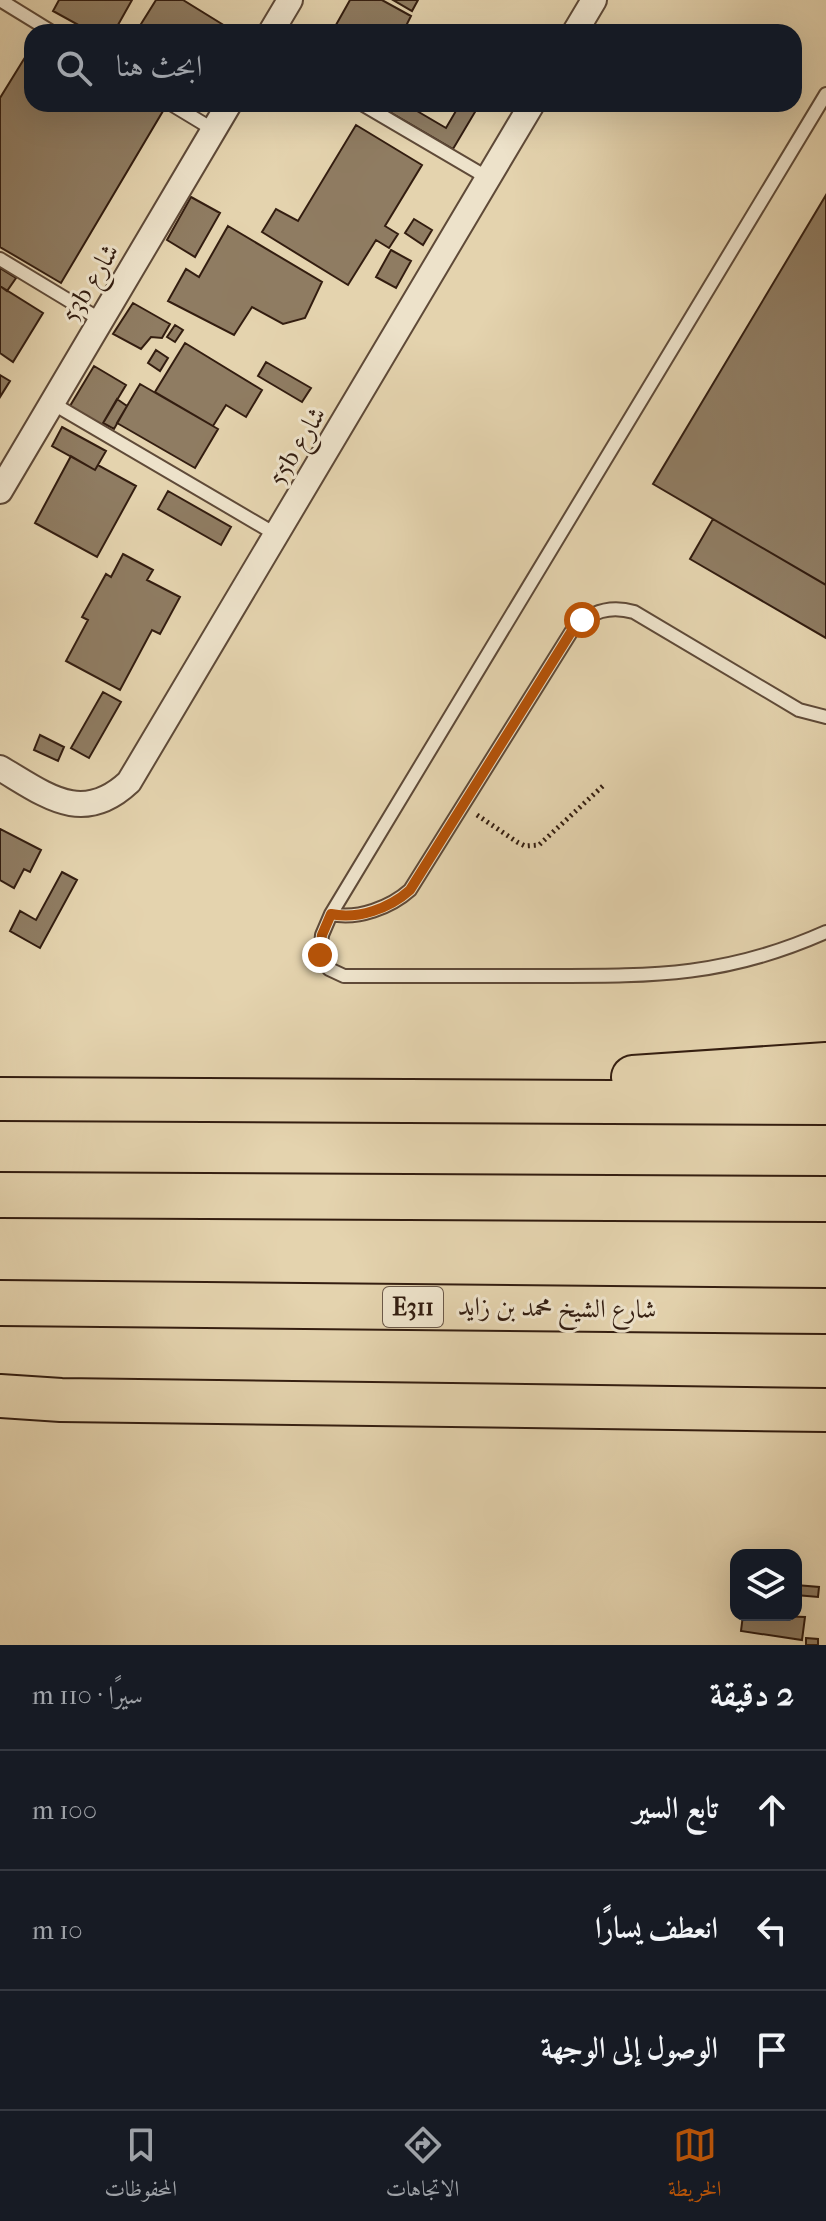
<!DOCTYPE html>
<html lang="ar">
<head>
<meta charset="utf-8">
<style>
	:root { --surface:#171b24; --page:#242831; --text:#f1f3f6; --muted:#9ea1a6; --line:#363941; --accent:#b45309 }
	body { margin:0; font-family:"IM FELL French Canon",Amiri,serif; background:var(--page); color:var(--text); direction:rtl }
	.controls { position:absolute; right:24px; bottom:24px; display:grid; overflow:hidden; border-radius:16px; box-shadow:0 8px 32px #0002 }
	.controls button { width:72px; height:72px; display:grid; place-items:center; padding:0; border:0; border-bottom:2px solid var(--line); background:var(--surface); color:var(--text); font:40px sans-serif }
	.stop { position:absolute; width:24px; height:24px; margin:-18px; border:6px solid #b45309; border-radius:50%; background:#fff }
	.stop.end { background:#b45309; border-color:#fff; box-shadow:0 2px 8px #0008 }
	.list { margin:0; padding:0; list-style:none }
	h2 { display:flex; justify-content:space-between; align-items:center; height:104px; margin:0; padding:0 32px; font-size:34px }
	h2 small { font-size:26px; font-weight:400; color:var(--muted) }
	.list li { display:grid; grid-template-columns:52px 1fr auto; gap:24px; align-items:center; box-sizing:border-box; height:120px; padding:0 32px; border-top:2px solid var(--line) }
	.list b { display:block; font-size:30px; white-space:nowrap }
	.list em { font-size:26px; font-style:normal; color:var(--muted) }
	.icon { flex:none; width:44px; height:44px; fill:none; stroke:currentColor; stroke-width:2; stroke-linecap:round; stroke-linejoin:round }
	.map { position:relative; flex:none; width:826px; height:1645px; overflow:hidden; direction:ltr }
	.search { position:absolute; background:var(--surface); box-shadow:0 8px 32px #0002; left:24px; right:24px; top:24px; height:88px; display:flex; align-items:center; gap:20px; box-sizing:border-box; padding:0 28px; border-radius:24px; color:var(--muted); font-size:30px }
	.sheet { height:464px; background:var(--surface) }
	nav { display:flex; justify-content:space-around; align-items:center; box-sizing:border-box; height:112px; border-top:2px solid var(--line); background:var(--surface); font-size:22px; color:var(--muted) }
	nav a { display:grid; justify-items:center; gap:4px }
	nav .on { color:var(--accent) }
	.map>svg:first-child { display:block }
	.building { fill:#8f7c62; stroke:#331d10; stroke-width:2 }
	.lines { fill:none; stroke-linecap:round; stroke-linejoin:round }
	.service-casing { stroke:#5f4a38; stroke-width:16 }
	.minor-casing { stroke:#5f4a38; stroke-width:28 }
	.trunk-casing { stroke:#331d10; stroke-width:46 }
	.motorway-casing { stroke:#331d10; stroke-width:48 }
	.path { stroke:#331d10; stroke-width:5; stroke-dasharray:2 4; stroke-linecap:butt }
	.service { stroke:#ede2ca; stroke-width:12 }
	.minor { stroke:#ede2ca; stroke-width:24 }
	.trunk { stroke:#e4d3ae; stroke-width:42 }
	.motorway { stroke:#e4d3ae; stroke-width:44 }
	.route { stroke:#b45309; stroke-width:10 }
	.labels { text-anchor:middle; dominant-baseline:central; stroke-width:6; stroke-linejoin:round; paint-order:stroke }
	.shield { fill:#ede2ca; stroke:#6b5848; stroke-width:2 }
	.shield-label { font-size:24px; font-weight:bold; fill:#331d10 }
	.street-label { font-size:26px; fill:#331d10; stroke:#ede2ca }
</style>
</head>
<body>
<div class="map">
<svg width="826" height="1645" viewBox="0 0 826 1645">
	<rect width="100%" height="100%" fill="#e4d3ae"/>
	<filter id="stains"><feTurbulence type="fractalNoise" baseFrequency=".0025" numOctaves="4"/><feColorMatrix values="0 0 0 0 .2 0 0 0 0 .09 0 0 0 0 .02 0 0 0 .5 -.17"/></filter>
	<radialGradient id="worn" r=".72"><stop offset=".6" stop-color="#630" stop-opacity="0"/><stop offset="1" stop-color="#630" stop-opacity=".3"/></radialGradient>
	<!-- building -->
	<path class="building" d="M59,0H132L114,32H91L53,11Z
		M156,0H183L230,29L228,32H136Z
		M350,0H382L411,16L403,32H332Z
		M393,0H418L412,11Z
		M32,46V104H152L163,111L61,283L0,247V98Z
		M376,104H405L446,128L460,104L475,112L453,149Z
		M356,125L422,165L385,226L398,234L389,248L376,240L348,285L262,232L276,209L298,221Z
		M826,195V585L653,484Z
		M191,197L220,213L195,257L167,240Z
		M414,219L432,230L423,245L405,233Z
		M228,226L322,282L305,318L283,324L252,307L234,335L168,301L186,269L199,277Z
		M391,250L411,261L396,288L376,277Z
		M0,268L16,278L7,291L0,286Z
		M0,286L43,313L13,362L0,353Z
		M133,303L170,324L162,338L151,337L141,349L113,334Z
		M175,325L183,330L175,342L167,337Z
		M185,343L262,390L246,417L226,405L213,426L155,392Z
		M156,350L168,358L160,371L148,363Z
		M266,362L311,388L302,402L258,376Z
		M94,366L126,385L102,425L70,406Z
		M0,375L10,381L0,397Z
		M140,384L218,429L195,468L117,423Z
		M117,399L127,406L114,429L103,423Z
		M62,427L106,451L95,470L52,446Z
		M71,456L95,470L98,465L136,486L97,557L35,523Z
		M168,491L231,527L221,545L158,509Z
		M713,519L826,585V638L690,559Z
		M123,554L153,570L147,580L180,597L160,634L152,630L120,690L66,661L88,620L82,617L106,574L111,577Z
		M103,692L121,702L89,758L71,748Z
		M40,735L64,747L58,761L34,750Z
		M0,829L41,850L30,872L24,869L14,888L0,880Z
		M62,872L77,880L40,948L10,931L20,911L36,920Z
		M796,1585L819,1587L818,1597L796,1595Z
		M743,1615L805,1617L802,1640L741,1631Z
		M806,1638L818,1639V1645H806Z"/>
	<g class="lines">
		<defs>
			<path id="service" d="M0,0L52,32
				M826,94L331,914L322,935L320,955L329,969L344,976C409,976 475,976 540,976C649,976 723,978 826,932
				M171,104L214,130
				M362,104L488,178
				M0,259L101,320
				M52,403L277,535
				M331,914C358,920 391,907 410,890L573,629C591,611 610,605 634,612L799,710L826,717"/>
			<path id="minor" d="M271,32L290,0
				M575,32L594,0
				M0,491L229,104
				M0,768C46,795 82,826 129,782L532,104"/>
			<path id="trunk" d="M633,1077L826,1064
				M0,1099L826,1103
				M0,1396L61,1400L826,1410"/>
			<path id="motorway" d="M0,1195L826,1199
				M0,1303L826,1311"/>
		</defs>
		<!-- service casing -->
		<use href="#service" class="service-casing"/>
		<!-- minor casing -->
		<use href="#minor" class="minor-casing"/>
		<!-- trunk casing -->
		<use href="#trunk" class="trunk-casing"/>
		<!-- motorway casing -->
		<use href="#motorway" class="motorway-casing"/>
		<!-- path -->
		<path class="path" d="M477,815L517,842L525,846L539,845L605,784"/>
		<!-- service -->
		<use href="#service" class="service"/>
		<!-- minor -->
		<use href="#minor" class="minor"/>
		<!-- trunk -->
		<use href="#trunk" class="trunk"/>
		<!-- motorway -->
		<use href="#motorway" class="motorway"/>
	</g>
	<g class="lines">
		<!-- route -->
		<path class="route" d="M320,955L322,935L331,914C358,920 390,908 410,890L573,629L582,620"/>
	</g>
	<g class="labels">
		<!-- shield labels -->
		<rect class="shield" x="383" y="1287" width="60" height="40" rx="6"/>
		<g class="shield-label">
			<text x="413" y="1307">E311</text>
		</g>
		<!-- street labels -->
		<g class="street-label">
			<text transform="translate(90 283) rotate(-59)">53b شارع</text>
			<text transform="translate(297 446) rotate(-59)">55b شارع</text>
			<text transform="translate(557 1308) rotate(1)">شارع الشيخ محمد بن زايد</text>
		</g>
	</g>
	<rect width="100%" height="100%" filter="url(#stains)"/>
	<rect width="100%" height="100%" fill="url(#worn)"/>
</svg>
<div class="controls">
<button><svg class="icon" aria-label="layers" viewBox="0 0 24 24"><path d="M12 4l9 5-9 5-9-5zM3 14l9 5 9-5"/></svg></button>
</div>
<div class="stop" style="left:582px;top:620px"></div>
<div class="stop end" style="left:320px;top:955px"></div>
<div class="search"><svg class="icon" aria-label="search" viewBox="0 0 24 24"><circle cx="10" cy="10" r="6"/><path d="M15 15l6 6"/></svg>ابحث هنا</div>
</div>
<section class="sheet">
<h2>2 دقيقة<small>سيرًا · 110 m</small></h2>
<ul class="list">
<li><svg class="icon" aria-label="ahead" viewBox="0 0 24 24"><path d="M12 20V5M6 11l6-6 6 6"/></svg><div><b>تابع السير</b></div><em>100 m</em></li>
<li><svg class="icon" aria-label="left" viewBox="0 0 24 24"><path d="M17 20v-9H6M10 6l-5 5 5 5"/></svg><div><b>انعطف يسارًا</b></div><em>10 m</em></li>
<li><svg class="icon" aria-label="arrive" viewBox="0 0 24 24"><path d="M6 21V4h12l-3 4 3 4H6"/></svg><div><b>الوصول إلى الوجهة</b></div></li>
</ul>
</section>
<nav>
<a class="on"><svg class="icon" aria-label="map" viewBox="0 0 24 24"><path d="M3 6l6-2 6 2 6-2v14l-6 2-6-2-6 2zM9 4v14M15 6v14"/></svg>الخريطة</a>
<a><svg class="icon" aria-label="directions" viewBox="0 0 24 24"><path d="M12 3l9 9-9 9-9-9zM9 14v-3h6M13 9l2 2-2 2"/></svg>الاتجاهات</a>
<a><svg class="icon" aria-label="saved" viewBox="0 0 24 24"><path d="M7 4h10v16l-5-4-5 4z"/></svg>المحفوظات</a>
</nav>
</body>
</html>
